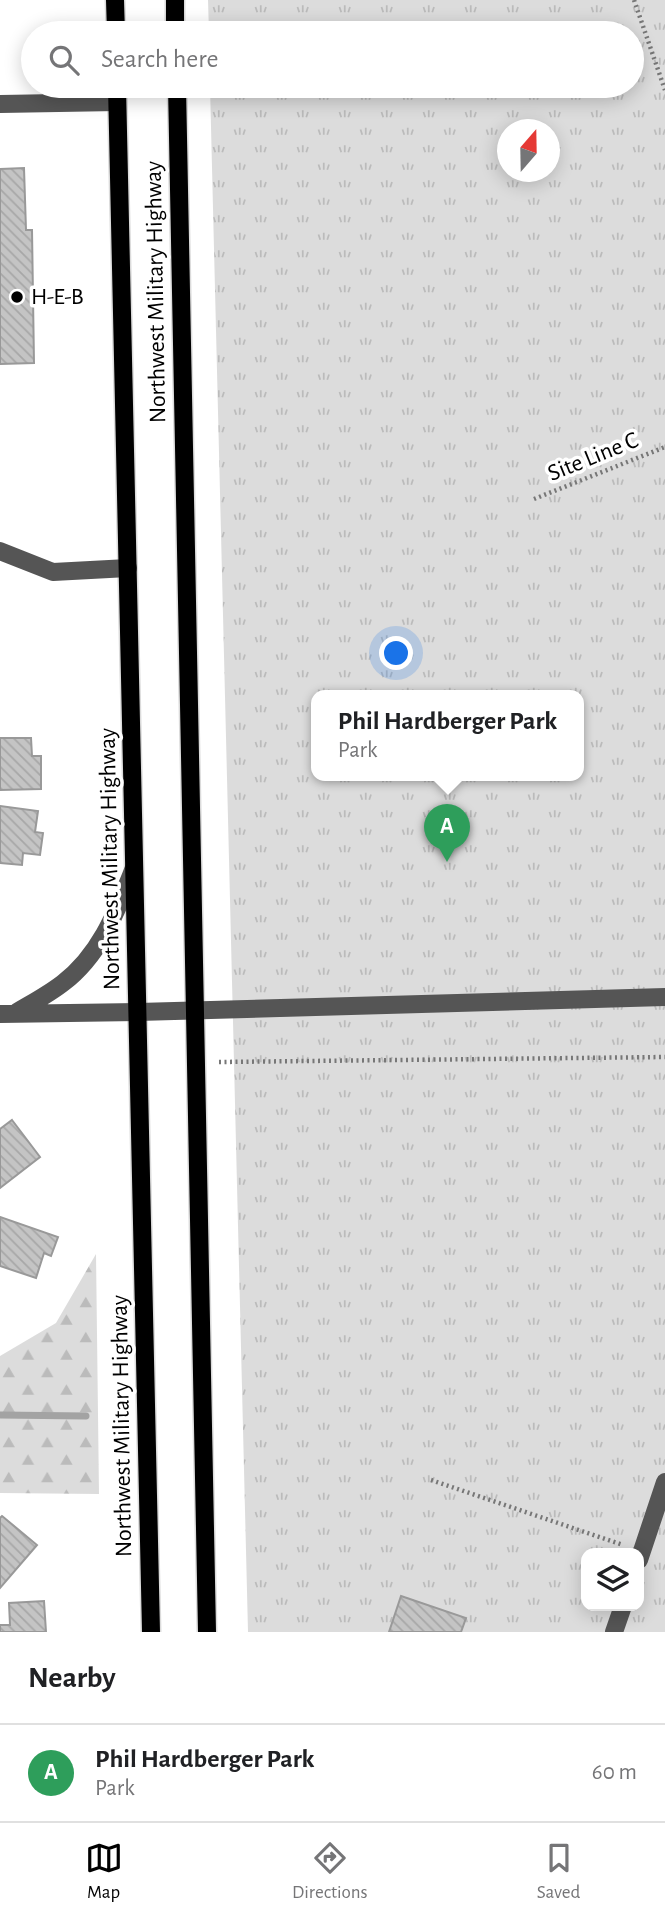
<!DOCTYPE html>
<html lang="en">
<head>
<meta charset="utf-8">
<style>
	:root { --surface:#fff; --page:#f2f2f2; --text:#202124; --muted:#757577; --line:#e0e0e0; --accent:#000 }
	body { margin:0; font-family:"Alegreya Sans",sans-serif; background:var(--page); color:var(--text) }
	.controls { position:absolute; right:21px; bottom:21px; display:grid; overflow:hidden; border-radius:14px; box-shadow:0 4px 18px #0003 }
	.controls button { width:63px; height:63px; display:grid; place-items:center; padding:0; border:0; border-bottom:2px solid var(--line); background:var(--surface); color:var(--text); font:35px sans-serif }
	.compass { position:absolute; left:497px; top:119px; width:63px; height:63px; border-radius:50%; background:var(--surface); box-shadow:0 4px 18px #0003; rotate:20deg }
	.you { position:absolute; left:397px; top:654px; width:24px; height:24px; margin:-18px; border:5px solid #fff; border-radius:50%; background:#1a73e8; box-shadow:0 0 0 10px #1a73e833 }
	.badge { display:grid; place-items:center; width:46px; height:46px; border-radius:50%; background:var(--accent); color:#fff; font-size:23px; font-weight:700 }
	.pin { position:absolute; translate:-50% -58px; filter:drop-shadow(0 2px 4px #0008) }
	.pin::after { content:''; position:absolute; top:37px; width:24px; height:21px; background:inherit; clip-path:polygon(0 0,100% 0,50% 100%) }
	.popup { position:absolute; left:311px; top:690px; width:273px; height:91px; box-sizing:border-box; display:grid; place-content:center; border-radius:14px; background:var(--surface); filter:drop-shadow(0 2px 5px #0005); font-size:23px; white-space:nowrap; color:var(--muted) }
	.popup b { font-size:26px; color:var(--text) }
	.popup::after { content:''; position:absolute; left:50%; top:100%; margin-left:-14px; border:14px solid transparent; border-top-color:var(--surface) }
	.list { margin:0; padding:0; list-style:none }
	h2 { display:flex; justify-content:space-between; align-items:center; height:91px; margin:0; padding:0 28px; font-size:30px }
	h2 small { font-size:23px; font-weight:400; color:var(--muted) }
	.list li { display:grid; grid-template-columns:46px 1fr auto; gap:21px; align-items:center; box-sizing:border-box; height:98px; padding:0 28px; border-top:2px solid var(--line) }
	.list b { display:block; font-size:26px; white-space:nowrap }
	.list p { margin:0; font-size:23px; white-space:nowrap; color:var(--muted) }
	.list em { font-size:23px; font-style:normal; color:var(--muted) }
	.icon { flex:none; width:38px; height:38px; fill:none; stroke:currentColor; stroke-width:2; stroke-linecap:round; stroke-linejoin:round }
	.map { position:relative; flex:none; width:665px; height:1632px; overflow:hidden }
	.search { position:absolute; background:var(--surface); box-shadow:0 4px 18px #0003; left:21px; right:21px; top:21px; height:77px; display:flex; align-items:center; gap:18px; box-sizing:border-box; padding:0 24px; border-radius:38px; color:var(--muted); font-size:26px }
	.sheet { height:189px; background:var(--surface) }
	nav { display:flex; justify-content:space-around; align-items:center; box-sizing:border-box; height:98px; border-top:2px solid var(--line); background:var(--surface); font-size:19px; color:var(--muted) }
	nav a { display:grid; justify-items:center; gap:4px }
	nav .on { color:var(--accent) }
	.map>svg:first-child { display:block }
	.forest { fill:url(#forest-firs) }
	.park { fill:url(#park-tufts); fill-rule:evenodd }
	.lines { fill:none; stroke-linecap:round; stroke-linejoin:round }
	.stream { stroke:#a3a3a3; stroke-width:7 }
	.building { fill:url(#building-back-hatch); stroke:#999; stroke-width:2 }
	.major-casing { stroke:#dbdbdb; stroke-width:21 }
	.path { stroke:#777; stroke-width:4.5; stroke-dasharray:2 3.5; stroke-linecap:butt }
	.minor { stroke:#555; stroke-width:18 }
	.major { stroke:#000; stroke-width:18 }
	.poi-dot { fill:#000; stroke:#fff; stroke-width:2.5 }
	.labels { text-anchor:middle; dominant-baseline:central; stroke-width:7; stroke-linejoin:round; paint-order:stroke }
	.street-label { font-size:24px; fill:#000; stroke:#fff }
	.poi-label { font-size:24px; fill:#000; stroke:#fff; text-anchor:start }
</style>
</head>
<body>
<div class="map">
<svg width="665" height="1632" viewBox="0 0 665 1632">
	<defs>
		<pattern id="forest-firs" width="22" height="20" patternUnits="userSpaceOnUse" patternTransform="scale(1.75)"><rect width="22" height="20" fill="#dcdcdc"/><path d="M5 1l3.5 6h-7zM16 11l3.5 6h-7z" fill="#bbb"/></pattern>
		<pattern id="park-tufts" width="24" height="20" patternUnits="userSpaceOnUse" patternTransform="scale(1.75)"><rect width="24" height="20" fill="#dcdcdc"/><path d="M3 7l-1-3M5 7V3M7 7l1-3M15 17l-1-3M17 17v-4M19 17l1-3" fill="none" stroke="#bbb"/></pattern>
		<pattern id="building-back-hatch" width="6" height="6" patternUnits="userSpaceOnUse" patternTransform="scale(1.75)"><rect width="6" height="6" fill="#c4c4c4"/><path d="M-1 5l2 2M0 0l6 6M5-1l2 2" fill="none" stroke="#a7a7a7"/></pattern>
	</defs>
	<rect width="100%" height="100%" fill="#fff"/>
	<!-- forest -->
	<path class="forest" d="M96,1254L99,1494L0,1493V1356L56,1323Z"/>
	<!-- park -->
	<path class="park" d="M208,0H665V1632H248L210,86H632V33H209ZM508,130H550V172H508ZM316,696H578V776H316ZM586,1553H639V1606H586Z"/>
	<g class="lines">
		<!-- stream -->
		<path class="stream" d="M0,1415L86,1416"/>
	</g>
	<!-- building -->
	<path class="building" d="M24,168L26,230H32L34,363L0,364V169Z
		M0,738H31L32,756H41V789L0,790Z
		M0,806L38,811L35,832L43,833L40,855L23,853L22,865L0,863Z
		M12,1120L40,1157L0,1188V1129Z
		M0,1217L58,1237L51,1256L44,1253L36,1278L0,1266Z
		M2,1516L37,1545L0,1588V1518Z
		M401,1596L466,1618L461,1632H389Z
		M44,1601L46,1632H0V1625H10L9,1603Z"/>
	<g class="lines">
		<defs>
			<path id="major" d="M115,0L116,33
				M175,0V33
				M117,86L151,1632
				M177,86L207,1632"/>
		</defs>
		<!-- major casing -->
		<use href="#major" class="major-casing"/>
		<!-- path -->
		<path class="path" d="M634,0L665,90
			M534,499L665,447
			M219,1062L665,1057
			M431,1480L623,1545"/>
		<!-- minor -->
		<path class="minor" d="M0,104L117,102
			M0,551L53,572L128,568
			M17,1012C32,1003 49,994 63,983C101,954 117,910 134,868
			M0,1014L138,1012L665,997
			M639,1560L665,1482
			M614,1632L623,1606"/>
		<!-- major -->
		<use href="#major" class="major"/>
	</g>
	<!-- markers -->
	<circle class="poi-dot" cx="17" cy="297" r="7"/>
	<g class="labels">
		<!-- street labels -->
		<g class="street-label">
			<text transform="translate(156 292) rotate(-91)">Northwest Military Highway</text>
			<text transform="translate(593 457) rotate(-22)">Site Line C</text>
			<text transform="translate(110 859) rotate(-91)">Northwest Military Highway</text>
			<text transform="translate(122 1426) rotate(-91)">Northwest Military Highway</text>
		</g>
		<!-- poi labels -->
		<g class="poi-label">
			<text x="31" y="297">H-E-B</text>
		</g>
	</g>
</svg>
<div class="controls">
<button><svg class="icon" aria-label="layers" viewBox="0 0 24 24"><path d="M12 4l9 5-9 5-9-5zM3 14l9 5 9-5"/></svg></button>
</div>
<svg class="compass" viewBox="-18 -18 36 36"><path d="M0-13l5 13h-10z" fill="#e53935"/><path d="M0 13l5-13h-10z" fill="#757577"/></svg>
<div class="you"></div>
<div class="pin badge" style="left:447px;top:862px;background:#2e9e5b">A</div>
<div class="popup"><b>Phil Hardberger Park</b>Park</div>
<div class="search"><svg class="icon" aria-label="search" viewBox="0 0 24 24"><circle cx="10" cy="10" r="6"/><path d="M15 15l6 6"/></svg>Search here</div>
</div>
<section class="sheet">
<h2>Nearby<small></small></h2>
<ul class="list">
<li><span class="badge" style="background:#2e9e5b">A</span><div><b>Phil Hardberger Park</b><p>Park</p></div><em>60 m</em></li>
</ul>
</section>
<nav>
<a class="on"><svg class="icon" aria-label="map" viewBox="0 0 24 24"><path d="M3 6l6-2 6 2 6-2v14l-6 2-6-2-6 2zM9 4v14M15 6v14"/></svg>Map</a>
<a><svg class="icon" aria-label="directions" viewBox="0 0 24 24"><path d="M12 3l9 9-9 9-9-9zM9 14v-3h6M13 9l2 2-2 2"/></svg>Directions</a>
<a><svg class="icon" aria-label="saved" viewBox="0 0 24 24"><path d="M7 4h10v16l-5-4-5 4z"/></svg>Saved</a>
</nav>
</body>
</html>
